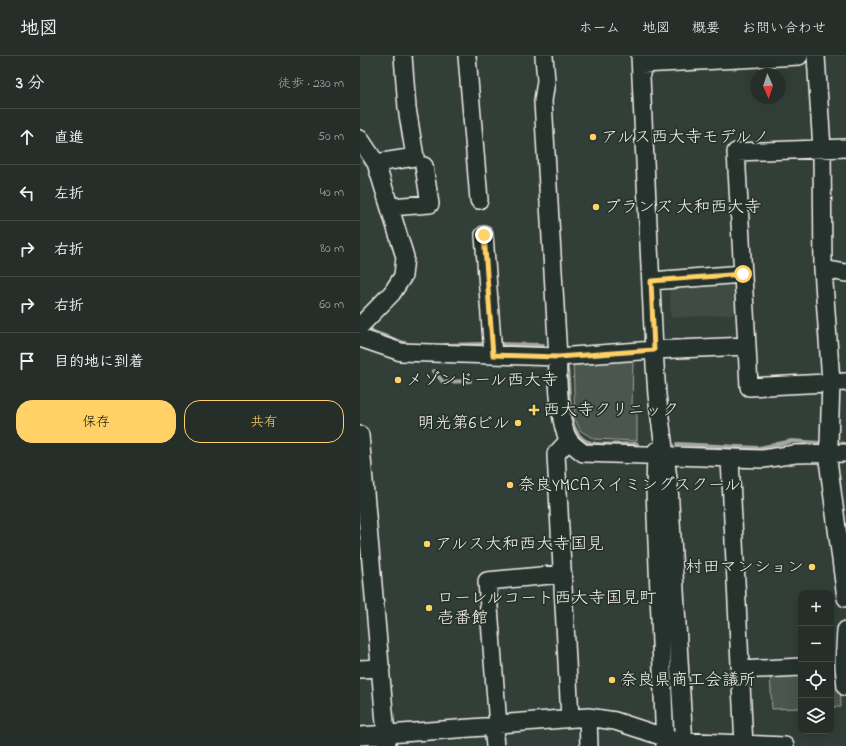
<!DOCTYPE html>
<html lang="ja">
<head>
<meta charset="utf-8">
<style>
	:root { --surface:#262e2a; --page:#2e3632; --text:#f1f3f6; --muted:#a4a8a8; --line:#424a47; --accent:#ffd166 }
	body { margin:0; font-family:"Indie Flower","Klee One",sans-serif; background:var(--page); color:var(--text) }
	.controls { position:absolute; right:12px; bottom:12px; display:grid; overflow:hidden; border-radius:8px; box-shadow:0 4px 16px #0002 }
	.controls button { width:36px; height:36px; display:grid; place-items:center; padding:0; border:0; border-bottom:1px solid var(--line); background:var(--surface); color:var(--text); font:20px sans-serif }
	.compass { position:absolute; left:390px; top:12px; width:36px; height:36px; border-radius:50%; background:var(--surface); box-shadow:0 4px 16px #0002; rotate:177deg }
	.stop { position:absolute; width:12px; height:12px; margin:-9px; border:3px solid #ffd166; border-radius:50%; background:#fff }
	.stop.end { background:#ffd166; border-color:#fff; box-shadow:0 1px 4px #0008 }
	.list { margin:0; padding:0; list-style:none }
	h2 { display:flex; justify-content:space-between; align-items:center; height:52px; margin:0; padding:0 16px; font-size:17px }
	h2 small { font-size:13px; font-weight:400; color:var(--muted) }
	.list li { display:grid; grid-template-columns:26px 1fr auto; gap:12px; align-items:center; box-sizing:border-box; height:56px; padding:0 16px; border-top:1px solid var(--line) }
	.list b { display:block; font-size:15px; white-space:nowrap }
	.list em { font-size:13px; font-style:normal; color:var(--muted) }
	.actions { display:flex; gap:8px; padding:12px 16px }
	.actions a { flex:1; padding:9px 0; border:1px solid var(--accent); border-radius:16px; text-align:center; font-size:14px; color:var(--accent) }
	.actions .main { background:var(--accent); color:#111 }
	.icon { flex:none; width:22px; height:22px; fill:none; stroke:currentColor; stroke-width:2; stroke-linecap:round; stroke-linejoin:round }
	.map { position:relative; flex:none; width:486px; height:690px; overflow:hidden }
	header { display:flex; align-items:center; gap:24px; box-sizing:border-box; height:56px; padding:0 20px; background:var(--surface); border-bottom:1px solid var(--line) }
	header strong { font-size:19px }
	nav { display:flex; gap:22px; margin-inline-start:auto; font-size:14px }
	main { display:flex }
	aside { flex:1; background:var(--surface) }
	.map>svg:first-child { display:block }
	.built { fill:#404b44 }
	.green { fill:#4c564f; stroke:#a0a49c }
	.lines { fill:none; stroke-linecap:round; stroke-linejoin:round }
	.stream { stroke:#a6a9a1; stroke-width:4 }
	.minor-casing { stroke:#f4f1e8; stroke-width:20 }
	.minor { stroke:#26332d; stroke-width:17 }
	.route { stroke:#ffd166; stroke-width:5 }
	.poi-dot { fill:#ffd166; stroke:#26332d; stroke-width:1.5 }
	.labels { text-anchor:middle; dominant-baseline:central; stroke-width:3.5; stroke-linejoin:round; paint-order:stroke }
	.poi-label { font-size:17px; fill:#f4f1e8; stroke:#26332d; text-anchor:start }
</style>
</head>
<body>
<header>
<strong>地図</strong>
<nav><a>ホーム</a><a>地図</a><a>概要</a><a>お問い合わせ</a></nav>
</header>
<main>
<aside>
<h2>3 分<small>徒歩 · 230 m</small></h2>
<ul class="list">
<li><svg class="icon" aria-label="ahead" viewBox="0 0 24 24"><path d="M12 20V5M6 11l6-6 6 6"/></svg><div><b>直進</b></div><em>50 m</em></li>
<li><svg class="icon" aria-label="left" viewBox="0 0 24 24"><path d="M17 20v-9H6M10 6l-5 5 5 5"/></svg><div><b>左折</b></div><em>40 m</em></li>
<li><svg class="icon" aria-label="right" viewBox="0 0 24 24"><path d="M7 20v-9h11M14 6l5 5-5 5"/></svg><div><b>右折</b></div><em>80 m</em></li>
<li><svg class="icon" aria-label="right" viewBox="0 0 24 24"><path d="M7 20v-9h11M14 6l5 5-5 5"/></svg><div><b>右折</b></div><em>60 m</em></li>
<li><svg class="icon" aria-label="arrive" viewBox="0 0 24 24"><path d="M6 21V4h12l-3 4 3 4H6"/></svg><div><b>目的地に到着</b></div></li>
</ul>
<div class="actions"><a class="main">保存</a><a>共有</a></div>
</aside>
<div class="map">
<svg width="486" height="690" viewBox="0 0 486 690">
	<rect width="100%" height="100%" fill="#323e38"/>
	<filter id="ink" filterUnits="userSpaceOnUse"><feTurbulence type="fractalNoise" baseFrequency=".025" numOctaves="2"/><feDisplacementMap in="SourceGraphic" scale="8" xChannelSelector="R" yChannelSelector="G"/><feConvolveMatrix kernelMatrix="1 2 1 2 8 2 1 2 1" color-interpolation-filters="sRGB"/></filter>
	<g filter="url(#ink)">
		<!-- built -->
		<path class="built" d="M376,212L379,258L311,262L308,216Z"/>
		<!-- green -->
		<path class="green" d="M273,301L272,351L277,359V385L234,383L221,375L215,363L213,305Z
			M471,614L480,622L481,651H471Z
			M441,616V652L412,653L410,618Z"/>
		<g class="lines">
			<!-- stream -->
			<path class="stream" d="M7,269L13,276L52,290
				M135,288L183,289
				M85,289L123,288
				M206,307C212,330 202,379 231,387C245,390 262,388 277,388
				M74,315L83,326L110,325
				M477,387L486,388
				M317,388L399,392L432,385L460,387"/>
			<defs>
				<path id="minor" d="M107,0L119,144
					M184,0L186,25L183,45L198,301L294,294L387,290L389,331L486,326
					M280,0L294,294L297,339L309,430L324,690
					M456,0L462,93L463,213L471,326L469,387L467,396L486,542
					M281,8L439,0
					M0,83L16,107L45,201L43,220L32,237L0,270
					M16,107L55,101L47,52L43,0
					M30,151L70,148L64,110
					M124,179L133,299
					M463,213L486,217
					M291,225L383,218
					M0,282L41,296L198,301C197,318 199,370 209,384C212,389 219,393 223,397L403,403L435,398L486,397
					M387,290L376,96L486,92
					M0,379L27,690
					M209,384L196,398L210,662
					M296,395L295,434L305,690
					M370,403L384,690
					M486,574L484,609L486,631
					M0,613L21,612
					M381,614L441,611
					M228,661L229,690
					M138,668L228,661L255,665L316,685L425,690
					M0,680L138,670
					M135,690L134,680L138,670L127,525L202,518"/>
			</defs>
			<!-- minor casing -->
			<use href="#minor" class="minor-casing"/>
			<!-- minor -->
			<use href="#minor" class="minor"/>
		</g>
	</g>
	<g class="lines" filter="url(#ink)">
		<!-- route -->
		<path class="route" d="M124,179L133,299L198,301L294,294L291,225L383,218"/>
	</g>
	<!-- markers -->
	<g class="poi-dot">
		<circle cx="233" cy="81" r="4"/>
		<circle cx="236" cy="151" r="4"/>
		<circle cx="38" cy="324" r="4"/>
		<path d="M172 348h4v4h4v4h-4v4h-4v-4h-4v-4h4z"/>
		<circle cx="158" cy="367" r="4"/>
		<circle cx="150" cy="429" r="4"/>
		<circle cx="67" cy="488" r="4"/>
		<circle cx="452" cy="511" r="4"/>
		<circle cx="69" cy="552" r="4"/>
		<circle cx="252" cy="624" r="4"/>
	</g>
	<g class="labels">
		<!-- poi labels -->
		<g class="poi-label">
			<text x="241" y="81">アルス西大寺モデルノ</text>
			<text x="244" y="151">ブランズ 大和西大寺</text>
			<text x="46" y="324">メゾンドール西大寺</text>
			<text x="183" y="354">西大寺クリニック</text>
			<text x="150" y="367" text-anchor="end">明光第6ビル</text>
			<text x="158" y="429">奈良YMCAスイミングスクール</text>
			<text x="75" y="488">アルス大和西大寺国見</text>
			<text x="444" y="511" text-anchor="end">村田マンション</text>
			<text x="77" y="542">ローレルコート西大寺国見町<tspan x="77" dy="20">壱番館</tspan></text>
			<text x="260" y="624">奈良県商工会議所</text>
		</g>
	</g>
</svg>
<div class="controls">
<button>+</button>
<button>−</button>
<button><svg class="icon" aria-label="locate" viewBox="0 0 24 24"><circle cx="12" cy="12" r="6"/><path d="M12 2v4M12 18v4M2 12h4M18 12h4"/></svg></button>
<button><svg class="icon" aria-label="layers" viewBox="0 0 24 24"><path d="M12 4l9 5-9 5-9-5zM3 14l9 5 9-5"/></svg></button>
</div>
<svg class="compass" viewBox="-18 -18 36 36"><path d="M0-13l5 13h-10z" fill="#e53935"/><path d="M0 13l5-13h-10z" fill="#a4a8a8"/></svg>
<div class="stop" style="left:383px;top:218px"></div>
<div class="stop end" style="left:124px;top:179px"></div>
</div>
</main>
</body>
</html>
